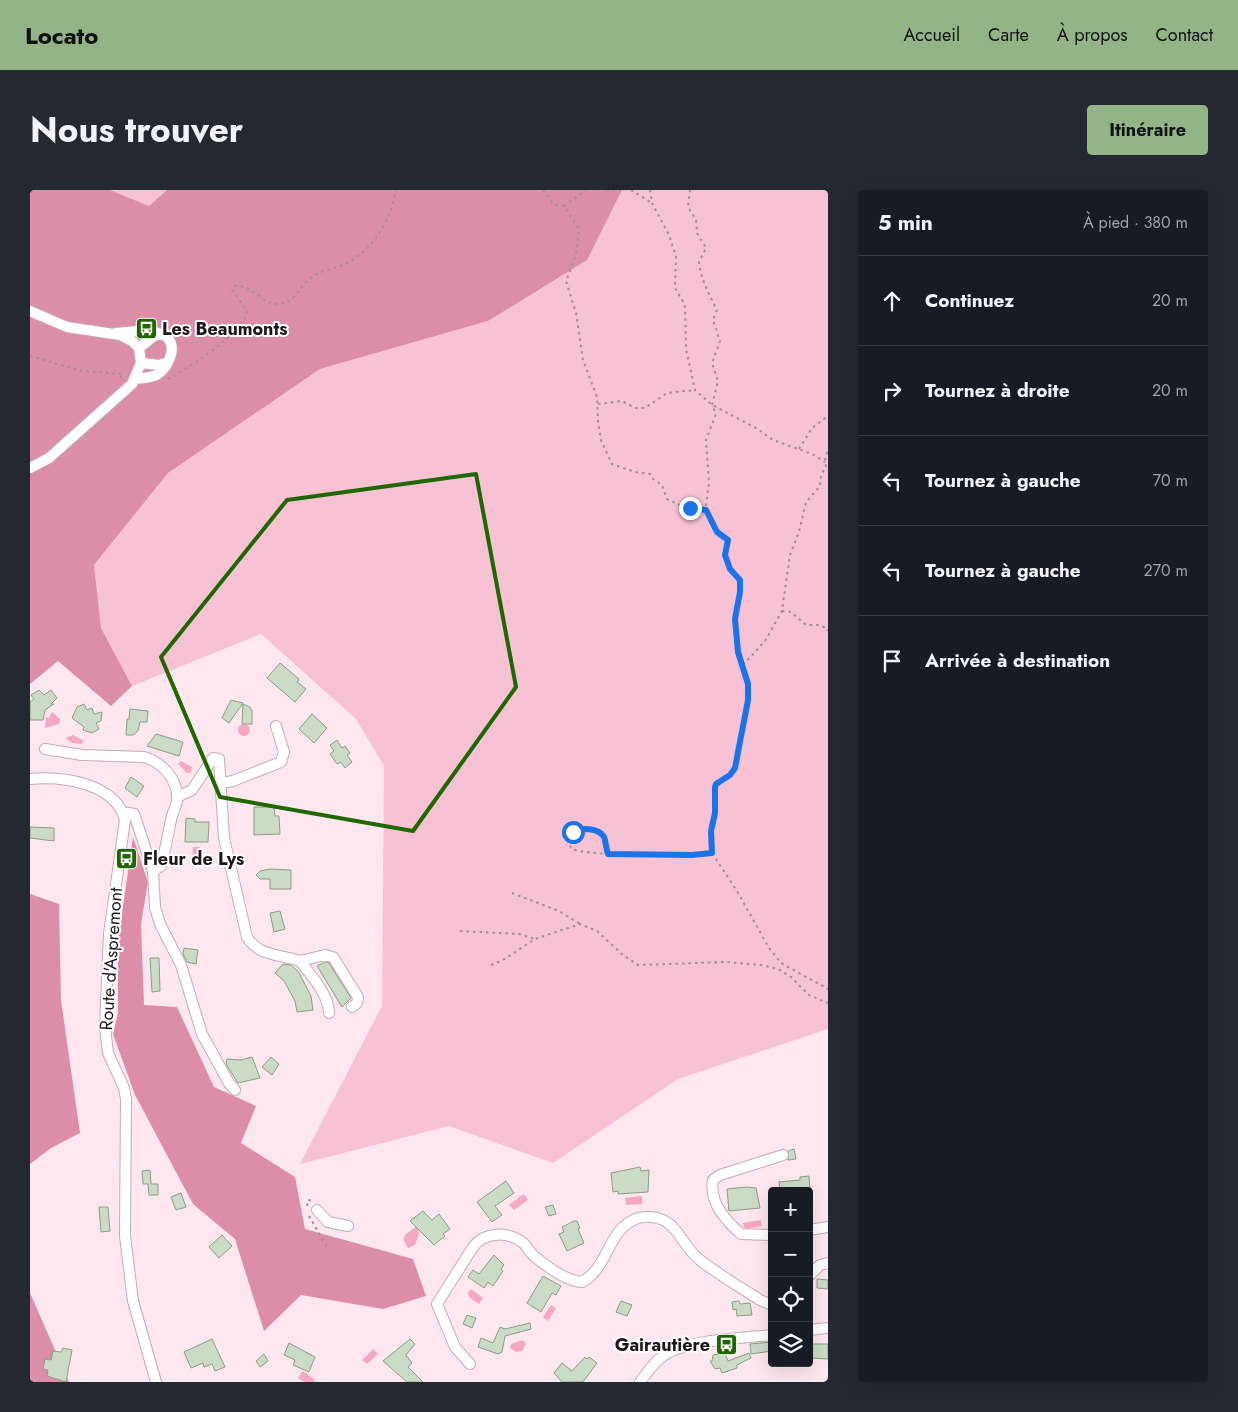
<!DOCTYPE html>
<html lang="fr">
<head>
<meta charset="utf-8">
<style>
	:root { --surface:#171b24; --page:#242831; --text:#f1f3f6; --muted:#9ea1a6; --line:#363941; --accent:#92b487 }
	body { margin:0; font-family:Jost,sans-serif; background:var(--page); color:var(--text) }
	.controls { position:absolute; right:15px; bottom:15px; display:grid; overflow:hidden; border-radius:5px; box-shadow:0 5px 20px #0002 }
	.controls button { width:45px; height:45px; display:grid; place-items:center; padding:0; border:0; border-bottom:1px solid var(--line); background:var(--surface); color:var(--text); font:25px sans-serif }
	.stop { position:absolute; width:15px; height:15px; margin:-11px; border:4px solid #1a73e8; border-radius:50%; background:#fff }
	.stop.end { background:#1a73e8; border-color:#fff; box-shadow:0 1px 5px #0008 }
	.list { margin:0; padding:0; list-style:none }
	h2 { display:flex; justify-content:space-between; align-items:center; height:65px; margin:0; padding:0 20px; font-size:21px }
	h2 small { font-size:16px; font-weight:400; color:var(--muted) }
	.list li { display:grid; grid-template-columns:32px 1fr auto; gap:15px; align-items:center; box-sizing:border-box; height:90px; padding:0 20px; border-top:1px solid var(--line) }
	.list b { display:block; font-size:19px; white-space:nowrap }
	.list em { font-size:16px; font-style:normal; color:var(--muted) }
	.icon { flex:none; width:28px; height:28px; fill:none; stroke:currentColor; stroke-width:2; stroke-linecap:round; stroke-linejoin:round }
	.map { position:relative; flex:none; width:798px; height:1192px; overflow:hidden; border-radius:5px }
	header { display:flex; align-items:center; gap:30px; box-sizing:border-box; height:70px; padding:0 25px; background:var(--accent); color:#111 }
	header strong { font-size:24px }
	nav { display:flex; gap:28px; margin-inline-start:auto; font-size:18px }
	.intro { display:flex; align-items:center; justify-content:space-between; box-sizing:border-box; height:120px; padding:0 30px }
	h1 { margin:0; font-size:35px }
	.button { padding:12px 22px; border-radius:5px; background:var(--accent); color:#111; font-size:18px; font-weight:700 }
	main { display:flex; gap:30px; padding:0 30px }
	aside { flex:1; background:var(--surface); border-radius:5px; box-shadow:0 5px 20px #0002 }
	.map>svg:first-child { display:block }
	.green { fill:#f7c2d3 }
	.forest { fill:#dc8ea9 }
	.water { fill:#f6a7c2 }
	.building { fill:#cadbc6; stroke:#8d9c88 }
	.lines { fill:none; stroke-linecap:round; stroke-linejoin:round }
	.minor-casing { stroke:#c7abb4; stroke-width:12 }
	.path { stroke:#a08f94; stroke-width:2; stroke-dasharray:2.5 4; stroke-linecap:butt }
	.minor { stroke:#fff; stroke-width:10 }
	.route { stroke:#1a73e8; stroke-width:6 }
	.marked { fill:none; stroke:#1f6700; stroke-width:4; stroke-linejoin:round }
	.labels { text-anchor:middle; dominant-baseline:central; stroke-width:4; stroke-linejoin:round; paint-order:stroke }
	.poi-label { font-size:18px; font-weight:bold; fill:#201619; stroke:#fff; text-anchor:start }
	.street-label { font-size:18px; fill:#201619; stroke:#fff }
</style>
</head>
<body>
<header>
<strong>Locato</strong>
<nav><a>Accueil</a><a>Carte</a><a>À propos</a><a>Contact</a></nav>
</header>
<div class="intro"><h1>Nous trouver</h1><a class="button">Itinéraire</a></div>
<main>
<div class="map">
<svg width="798" height="1192" viewBox="0 0 798 1192">
	<rect width="100%" height="100%" fill="#fee7ee"/>
	<!-- green -->
	<path class="green" d="M80,0H137L119,16Z
		M592,0H798V839L648,889L523,973L419,936L270,974L352,816L354,576L326,529L231,444L102,496L71,438L64,375L138,283L290,179L458,131L556,70Z"/>
	<!-- forest -->
	<path class="forest" d="M0,0H80L119,16L137,0H592L557,70L458,131L290,179L138,283L64,375L71,438L102,496L81,516L28,471L0,494Z
		M103,647L118,692L111,734L114,815L147,817L184,897L226,916L211,953L265,987L275,1039L383,1069L396,1106L353,1119L271,1105L234,1141L205,1049L163,1014L105,905L83,844L88,823V751Z
		M0,704L29,714L31,810L50,943L21,958L0,974Z
		M0,1103L39,1192H0Z"/>
	<!-- water -->
	<path class="water" d="M22,522L30,529L29,534L15,538L16,527L19,528Z
		M208 540a6 6 0 1 1 12 0a6 6 0 1 1-12 0Z
		M43,545L54,551L51,554L42,553L36,548Z
		M151,571L162,577L161,582L157,583L148,574Z
		M163,657H170L169,671H162Z
		M494,1004L498,1010L484,1020L479,1015Z
		M612,1006V1014L596,1015L595,1008Z
		M731,1030L732,1036L715,1039L713,1033Z
		M387,1036L389,1044L385,1055L378,1058L373,1049L376,1044Z
		M441,1099L453,1108L449,1114L439,1107L438,1103Z
		M521,1115L526,1118L518,1131L513,1127Z
		M493,1150L496,1154L492,1161L486,1162L480,1158L481,1154Z
		M343,1159L348,1164L337,1174L332,1170Z
		M273,1181L285,1190L284,1192H274L268,1188Z"/>
	<!-- building -->
	<path class="building" d="M250,473L269,489L267,492L276,499L265,512L237,488Z
		M9,500L14,505L21,500L27,508L21,514H24L15,520L13,530H0V512L4,509L1,505Z
		M201,510L213,513L199,533L192,528Z
		M54,514L57,520L62,518L64,524L72,522L71,531L66,533L69,539L62,543L53,540L54,537L42,528L47,517Z
		M213,514L220,517L222,521V534H212Z
		M100,519L118,521L117,532H110L108,541L103,545H96L97,529H99Z
		M282,524L297,538L284,553L269,539Z
		M126,544L153,552L149,566L117,556Z
		M307,550L312,558L315,556L320,563L317,565L322,572L315,578L311,572L307,574L300,564L304,561L300,555Z
		M101,587L114,596L107,607L95,598Z
		M224,617H244L245,626H249L250,644L224,645Z
		M156,628L165,629V632H179L178,652H155Z
		M0,637L24,638V651L0,648Z
		M240,679L261,680V699H240V689H230L226,685L230,681Z
		M250,721L255,739L244,742L240,723Z
		M154,758L168,760L166,774L157,772L153,764Z
		M120,768H129L130,801L122,802Z
		M295,772L299,773L321,808L312,817L287,776Z
		M253,774L261,775L268,781L281,806L283,820L267,822L265,811L254,791L245,783Z
		M222,867L230,888L208,893L196,874L197,869L211,870Z
		M241,867L249,874L242,885L232,877Z
		M764,959L766,969L758,970V961Z
		M610,977L611,981L619,980L618,1002L588,1004V1001L583,1002L581,983Z
		M120,980L121,994H128V1005H119L118,994H113L112,981Z
		M779,986L780,1001H750L749,992L770,990V987Z
		M476,991L484,1003L465,1016L472,1025L462,1032L447,1012Z
		M717,997L726,998L730,1018L699,1021L697,999Z
		M151,1003L156,1017L146,1020L141,1007Z
		M523,1015L526,1024L519,1026L515,1017Z
		M69,1017H78L80,1041L71,1042Z
		M393,1021L402,1030L409,1024L420,1039L413,1044L415,1046L404,1055L380,1031Z
		M544,1031H547L550,1038L548,1039L554,1053L537,1061L529,1044L534,1042L532,1037Z
		M192,1045L202,1056L189,1068L179,1057Z
		M464,1065L474,1075L471,1079L473,1081L463,1096L458,1092L454,1098L438,1087L443,1080L449,1084Z
		M513,1086L531,1096L526,1105L522,1103L511,1122L497,1113Z
		M787,1089L798,1090V1099L787,1098Z
		M591,1111L602,1115L597,1126L586,1122Z
		M709,1111L710,1114L720,1113L722,1125L707,1126L706,1119L703,1120L702,1112Z
		M437,1125L446,1128L442,1138L433,1134Z
		M500,1133L501,1139L475,1146L472,1162L468,1164L448,1157L451,1148L463,1153L470,1137L475,1139Z
		M182,1149L195,1177L185,1181L182,1174L174,1177L173,1173L161,1178L154,1162Z
		M380,1149L385,1154L376,1165L382,1173L378,1177L393,1192H377L353,1171Z
		M742,1152V1161L721,1164L720,1154Z
		M259,1153L285,1167L279,1182L263,1175L265,1170L254,1165Z
		M780,1154H798V1169L780,1168Z
		M33,1158L42,1160L36,1192L17,1186L18,1180L13,1179L15,1169L21,1170L23,1161L31,1162Z
		M695,1163L698,1171L719,1163L721,1168L707,1175V1178L692,1183L690,1178L685,1179L680,1171H682L683,1165Z
		M234,1164L238,1171L230,1177L226,1171Z
		M555,1167L557,1169L559,1167L567,1173L553,1192H532L524,1183L532,1173L542,1181Z"/>
	<g class="lines">
		<defs>
			<path id="minor" d="M0,121L37,137L90,145L102,151L109,158L111,173L102,194L19,268L0,278
				M86,143C100,142 120,138 133,145C150,152 139,177 128,184C122,188 113,188 105,189
				M109,158L124,146L132,144
				M111,173L129,175L136,173
				M15,559L52,565L114,567C132,572 149,590 147,611C146,617 142,623 141,630C138,645 135,661 131,676L123,681
				M0,589C32,586 86,593 95,630L79,744L75,837L78,863L94,898L96,909L95,1046L103,1111L126,1192
				M191,593L203,591L251,572L254,562L246,536
				M147,607L162,600L183,568L189,569L194,648L217,747C229,767 251,764 270,771C281,785 299,805 299,823
				M93,622L104,624L123,681L125,717L130,734L151,775L172,844L199,893L205,900
				M270,771L295,765L303,767L328,807L327,813L322,817
				M287,1020L298,1032L318,1036
				M779,1040L798,1037
				M742,1045L711,1044C695,1030 679,1012 683,990L690,985L753,965
				M779,1086L790,1075L798,1073
				M779,1140L798,1138
				M440,1174L425,1157L407,1114L443,1057C454,1042 477,1041 492,1052C497,1055 499,1062 504,1066C516,1076 536,1091 552,1092C573,1081 577,1054 592,1038C599,1031 607,1027 616,1027C647,1025 650,1055 670,1070C689,1085 710,1097 730,1110L742,1115
				M610,1192C617,1183 624,1172 633,1166C654,1150 714,1148 742,1145"/>
		</defs>
		<!-- minor casing -->
		<use href="#minor" class="minor-casing"/>
		<!-- path -->
		<path class="path" d="M513,0L523,14L534,16L549,39L546,65L536,91L546,123L553,170L567,207L568,232L571,250L582,274L605,282L620,284L623,289L632,295L637,309L652,316L676,320
			M576,0H596
			M601,0L622,13
			M620,0L622,13L639,45L646,66L645,98L655,115L656,159L665,200L682,215L726,238L743,250L782,264L795,272
			M660,0L658,17L666,30L667,43L676,58L669,72C671,90 679,104 687,120L683,130L690,151L682,173L688,191L682,215L686,224L676,250L679,293L676,315L677,325L687,342L698,350L695,365L700,379L710,390V402L705,429L708,462L718,494L719,510L705,578L700,585L686,594L685,597V623L681,641L682,663L707,701L739,758L751,773L798,799
			M534,16L556,0
			M0,166L52,181L93,184L88,192
			M138,189C155,180 219,140 217,120L202,100L205,96C223,94 233,116 250,114C265,112 268,99 278,90C286,82 302,79 313,75C343,61 360,32 366,0
			M568,214L592,211L605,218H615L637,203L665,200
			M769,259L782,238L798,226
			M752,421L761,422L776,435H788L797,438L798,441
			M713,475L735,451L752,421L760,365L769,342L776,312L790,296L791,285L796,277L795,267L798,261
			M578,664C576,658 576,649 572,645C560,634 529,640 542,659C559,666 663,668 682,663
			M482,703L529,721L550,734
			M430,741L489,744L505,749
			M461,775L473,770L505,749L550,734L567,741L593,765L608,775L696,772L731,775L748,779L761,787L779,805L798,813
			M277,1016L278,1010L283,1011
			M279,1026L297,1057"/>
		<!-- minor -->
		<use href="#minor" class="minor"/>
	</g>
	<g class="lines">
		<!-- route -->
		<path class="route" d="M543,642C551,637 569,638 574,647C576,652 576,659 578,664L662,665L682,663L681,641L685,623V597L686,594L700,585L705,578L718,510V494L708,462L705,429L710,402V390L700,379L695,365L698,350L687,342L676,320L660,318"/>
	</g>
	<!-- marked area -->
	<path class="marked" d="M446,284L486,497L383,641L190,607L131,467L257,310Z"/>
	<!-- icons -->
	<defs>
		<symbol id="bus-square" viewBox="-11 -11 22 22"><rect x="-9" y="-9" width="18" height="18" rx="4" fill="#1f6700" stroke="#fff"/><path d="M-5-6H5V4H4V6H2V4H-2V6H-4V4H-5ZM-3.5-4V0h7V-4ZM-3.5 1.2v1.5H-2V1.2ZM2 1.2v1.5H3.5V1.2Z" fill="#fff"/></symbol>
	</defs>
	<g fill-rule="evenodd">
		<use href="#bus-square" x="104" y="126" width="25" height="25"/>
		<use href="#bus-square" x="84" y="656" width="25" height="25"/>
		<use href="#bus-square" x="684" y="1142" width="25" height="25"/>
	</g>
	<g class="labels">
		<!-- poi labels -->
		<g class="poi-label">
			<text x="132" y="139">Les Beaumonts</text>
			<text x="113" y="669">Fleur de Lys</text>
			<text x="680" y="1155" text-anchor="end">Gairautière</text>
		</g>
		<!-- street labels -->
		<g class="street-label">
			<text transform="translate(81 769) rotate(-86)">Route d'Aspremont</text>
		</g>
	</g>
</svg>
<div class="controls">
<button>+</button>
<button>−</button>
<button><svg class="icon" aria-label="locate" viewBox="0 0 24 24"><circle cx="12" cy="12" r="6"/><path d="M12 2v4M12 18v4M2 12h4M18 12h4"/></svg></button>
<button><svg class="icon" aria-label="layers" viewBox="0 0 24 24"><path d="M12 4l9 5-9 5-9-5zM3 14l9 5 9-5"/></svg></button>
</div>
<div class="stop" style="left:543px;top:642px"></div>
<div class="stop end" style="left:660px;top:318px"></div>
</div>
<aside>
<h2>5 min<small>À pied · 380 m</small></h2>
<ul class="list">
<li><svg class="icon" aria-label="ahead" viewBox="0 0 24 24"><path d="M12 20V5M6 11l6-6 6 6"/></svg><div><b>Continuez</b></div><em>20 m</em></li>
<li><svg class="icon" aria-label="right" viewBox="0 0 24 24"><path d="M7 20v-9h11M14 6l5 5-5 5"/></svg><div><b>Tournez à droite</b></div><em>20 m</em></li>
<li><svg class="icon" aria-label="left" viewBox="0 0 24 24"><path d="M17 20v-9H6M10 6l-5 5 5 5"/></svg><div><b>Tournez à gauche</b></div><em>70 m</em></li>
<li><svg class="icon" aria-label="left" viewBox="0 0 24 24"><path d="M17 20v-9H6M10 6l-5 5 5 5"/></svg><div><b>Tournez à gauche</b></div><em>270 m</em></li>
<li><svg class="icon" aria-label="arrive" viewBox="0 0 24 24"><path d="M6 21V4h12l-3 4 3 4H6"/></svg><div><b>Arrivée à destination</b></div></li>
</ul>
</aside>
</main>
</body>
</html>
